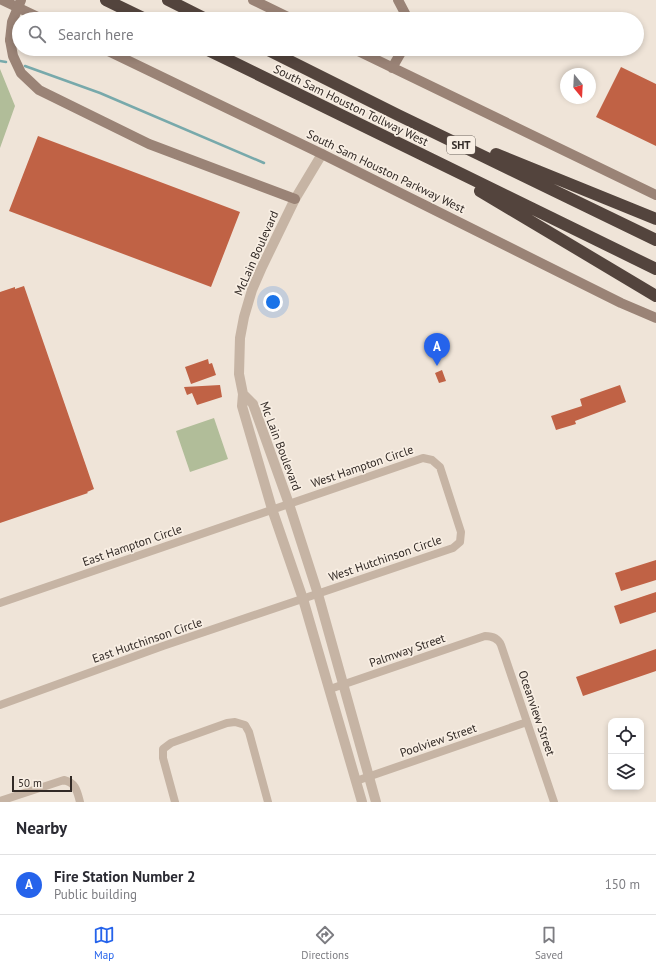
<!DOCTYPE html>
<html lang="en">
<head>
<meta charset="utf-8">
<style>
	:root { --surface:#fff; --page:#f7f7f7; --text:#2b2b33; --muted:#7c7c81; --line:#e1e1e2; --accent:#2563eb }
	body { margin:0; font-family:"PT Sans",sans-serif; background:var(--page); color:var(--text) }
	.controls { position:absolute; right:12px; bottom:12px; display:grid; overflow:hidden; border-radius:8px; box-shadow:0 2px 6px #0003 }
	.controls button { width:36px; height:36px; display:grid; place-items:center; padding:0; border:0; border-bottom:1px solid var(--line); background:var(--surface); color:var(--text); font:20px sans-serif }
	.compass { position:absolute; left:560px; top:68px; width:36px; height:36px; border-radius:50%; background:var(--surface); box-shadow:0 2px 6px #0003; rotate:162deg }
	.scale { position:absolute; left:12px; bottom:10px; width:60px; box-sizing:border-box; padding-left:4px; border:2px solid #322a26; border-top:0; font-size:11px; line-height:14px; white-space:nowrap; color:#322a26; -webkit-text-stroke:3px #f8eee3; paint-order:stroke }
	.you { position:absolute; left:273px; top:302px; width:14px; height:14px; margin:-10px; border:3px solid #fff; border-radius:50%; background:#1a73e8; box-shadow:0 0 0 6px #1a73e833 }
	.badge { display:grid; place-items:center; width:26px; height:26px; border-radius:50%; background:var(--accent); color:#fff; font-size:13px; font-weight:700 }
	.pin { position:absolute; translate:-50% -33px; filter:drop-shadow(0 1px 2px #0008) }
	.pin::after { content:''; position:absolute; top:21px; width:14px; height:12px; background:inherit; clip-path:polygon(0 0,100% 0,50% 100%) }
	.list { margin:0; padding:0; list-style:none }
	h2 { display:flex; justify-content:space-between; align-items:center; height:52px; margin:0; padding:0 16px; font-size:17px }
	h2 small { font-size:13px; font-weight:400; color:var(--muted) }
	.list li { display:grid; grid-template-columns:26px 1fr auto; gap:12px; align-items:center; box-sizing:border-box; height:60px; padding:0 16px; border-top:1px solid var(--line) }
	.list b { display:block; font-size:15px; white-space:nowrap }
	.list p { margin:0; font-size:13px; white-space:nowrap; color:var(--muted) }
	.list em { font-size:13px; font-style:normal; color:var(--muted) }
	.icon { flex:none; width:22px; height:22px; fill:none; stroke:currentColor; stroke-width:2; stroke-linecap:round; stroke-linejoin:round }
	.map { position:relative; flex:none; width:656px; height:802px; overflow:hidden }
	.search { position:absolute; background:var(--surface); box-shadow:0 2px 6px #0003; left:12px; right:12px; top:12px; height:44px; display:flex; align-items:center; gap:10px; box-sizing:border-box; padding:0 14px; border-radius:22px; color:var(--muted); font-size:15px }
	.sheet { height:112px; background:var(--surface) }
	nav { display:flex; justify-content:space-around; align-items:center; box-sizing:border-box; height:56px; border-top:1px solid var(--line); background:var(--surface); font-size:11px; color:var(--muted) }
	nav a { display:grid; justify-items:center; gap:2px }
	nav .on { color:var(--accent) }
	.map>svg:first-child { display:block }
	.green { fill:#b1bd99 }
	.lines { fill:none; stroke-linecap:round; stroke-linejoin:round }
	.stream { stroke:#78a9ab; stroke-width:2.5 }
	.building { fill:#c06245 }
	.minor { stroke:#c6b4a4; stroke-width:8 }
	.tertiary { stroke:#c6b4a4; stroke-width:10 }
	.secondary { stroke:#9a8376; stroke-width:10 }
	.motorway { stroke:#53443d; stroke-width:12 }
	.secondary-bridge { stroke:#9a8376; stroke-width:10 }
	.labels { text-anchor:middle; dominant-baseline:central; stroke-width:3.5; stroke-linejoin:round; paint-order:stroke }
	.shield { fill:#f8eee3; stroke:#6d655f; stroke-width:1 }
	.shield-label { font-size:11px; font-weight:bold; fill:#322a26 }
	.street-label { font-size:12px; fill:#322a26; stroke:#f8eee3 }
</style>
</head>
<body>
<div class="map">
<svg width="656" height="802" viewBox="0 0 656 802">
	<rect width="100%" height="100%" fill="#efe4d8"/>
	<!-- green -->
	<path class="green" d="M0,69L15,106L0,148Z
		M214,418L228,459L190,472L176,431Z"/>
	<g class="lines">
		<!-- stream -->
		<path class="stream" d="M0,61L6,62
			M25,66L100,93L264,163"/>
	</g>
	<!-- building -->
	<path class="building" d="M621,67L656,84V146L596,117Z
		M38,136L240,212L211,287L9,211Z
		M24,286L94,489L87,492L88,493L0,523V292L15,287V289Z
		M208,359L209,364L212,363L216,375L191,384L185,367Z
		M442,370L446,381L439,383L435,373Z
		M220,385L222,397L197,405L192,393L187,395L184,387Z
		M620,385L626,402L575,421L576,424L556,430L551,416L582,406L580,399Z
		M656,560V580L621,591L615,573Z
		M656,592V612L620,624L614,606Z
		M656,649V671L583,696L576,677Z"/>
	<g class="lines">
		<!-- minor -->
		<path class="minor" d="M0,603L423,458L432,460L440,467L461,532L460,542L453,548L163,646L0,705
			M330,689L485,636C492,636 498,638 501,645L554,802
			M356,781L527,722
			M0,801L64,780C76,783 77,791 80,802
			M175,802L163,758V749L171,743L227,723L235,722L245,725L249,732L268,802"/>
		<!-- tertiary -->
		<path class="tertiary" d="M322,154L295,199L262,267L252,290L244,317L240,338L239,374L243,394L242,406L272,509L303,599L362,802
			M243,394L253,404L289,504L318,594L376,802"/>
		<!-- secondary -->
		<path class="secondary" d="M2,0L42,19
			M253,0L292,19
			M398,0L408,19
			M10,40L13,56L21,73L39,90L149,144L295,199
			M104,49L322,154L621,303L656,318
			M354,49L656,195
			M392,68L403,49"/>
		<!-- motorway -->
		<path class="motorway" d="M106,0L145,19
			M168,0L206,19
			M206,49L656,269
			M266,49L398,115L656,240
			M496,154L656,219
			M480,191L656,296"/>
		<!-- secondary-bridge -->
		<path class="secondary-bridge" d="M10,40L12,22L21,0"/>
	</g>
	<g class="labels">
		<!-- shield labels -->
		<rect class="shield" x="447" y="136" width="28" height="18" rx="3"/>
		<g class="shield-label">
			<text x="461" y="145">SHT</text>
		</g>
		<!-- street labels -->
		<g class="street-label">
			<text transform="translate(351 105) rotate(26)">South Sam Houston Tollway West</text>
			<text transform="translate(386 171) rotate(26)">South Sam Houston Parkway West</text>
			<text transform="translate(256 253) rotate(-66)">McLain Boulevard</text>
			<text transform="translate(281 446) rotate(69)">Mc Lain Boulevard</text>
			<text transform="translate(362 466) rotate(-19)">West Hampton Circle</text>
			<text transform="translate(132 545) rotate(-19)">East Hampton Circle</text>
			<text transform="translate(385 558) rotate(-19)">West Hutchinson Circle</text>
			<text transform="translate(147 640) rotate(-19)">East Hutchinson Circle</text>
			<text transform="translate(407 650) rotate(-19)">Palmway Street</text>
			<text transform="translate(537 713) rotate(71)">Oceanview Street</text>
			<text transform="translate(438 740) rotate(-19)">Poolview Street</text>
		</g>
	</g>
</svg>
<div class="controls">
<button><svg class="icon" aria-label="locate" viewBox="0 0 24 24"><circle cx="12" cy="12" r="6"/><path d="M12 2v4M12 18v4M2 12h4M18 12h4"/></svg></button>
<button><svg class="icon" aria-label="layers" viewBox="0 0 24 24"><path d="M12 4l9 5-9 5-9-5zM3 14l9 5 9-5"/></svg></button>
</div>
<svg class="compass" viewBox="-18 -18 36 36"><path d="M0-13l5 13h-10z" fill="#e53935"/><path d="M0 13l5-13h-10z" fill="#7c7c81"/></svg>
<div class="scale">50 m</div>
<div class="you"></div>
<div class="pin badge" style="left:437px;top:366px">A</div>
<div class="search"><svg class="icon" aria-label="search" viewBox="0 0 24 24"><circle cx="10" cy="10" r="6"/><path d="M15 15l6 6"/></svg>Search here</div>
</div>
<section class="sheet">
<h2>Nearby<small></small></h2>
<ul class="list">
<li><span class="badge">A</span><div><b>Fire Station Number 2</b><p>Public building</p></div><em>150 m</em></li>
</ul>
</section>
<nav>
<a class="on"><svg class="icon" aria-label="map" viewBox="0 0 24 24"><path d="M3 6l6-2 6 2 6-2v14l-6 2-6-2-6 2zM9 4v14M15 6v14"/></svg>Map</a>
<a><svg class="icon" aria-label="directions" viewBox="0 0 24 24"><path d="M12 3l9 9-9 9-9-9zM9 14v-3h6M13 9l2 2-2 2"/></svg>Directions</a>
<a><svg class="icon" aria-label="saved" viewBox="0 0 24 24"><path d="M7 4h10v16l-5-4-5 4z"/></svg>Saved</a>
</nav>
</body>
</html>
